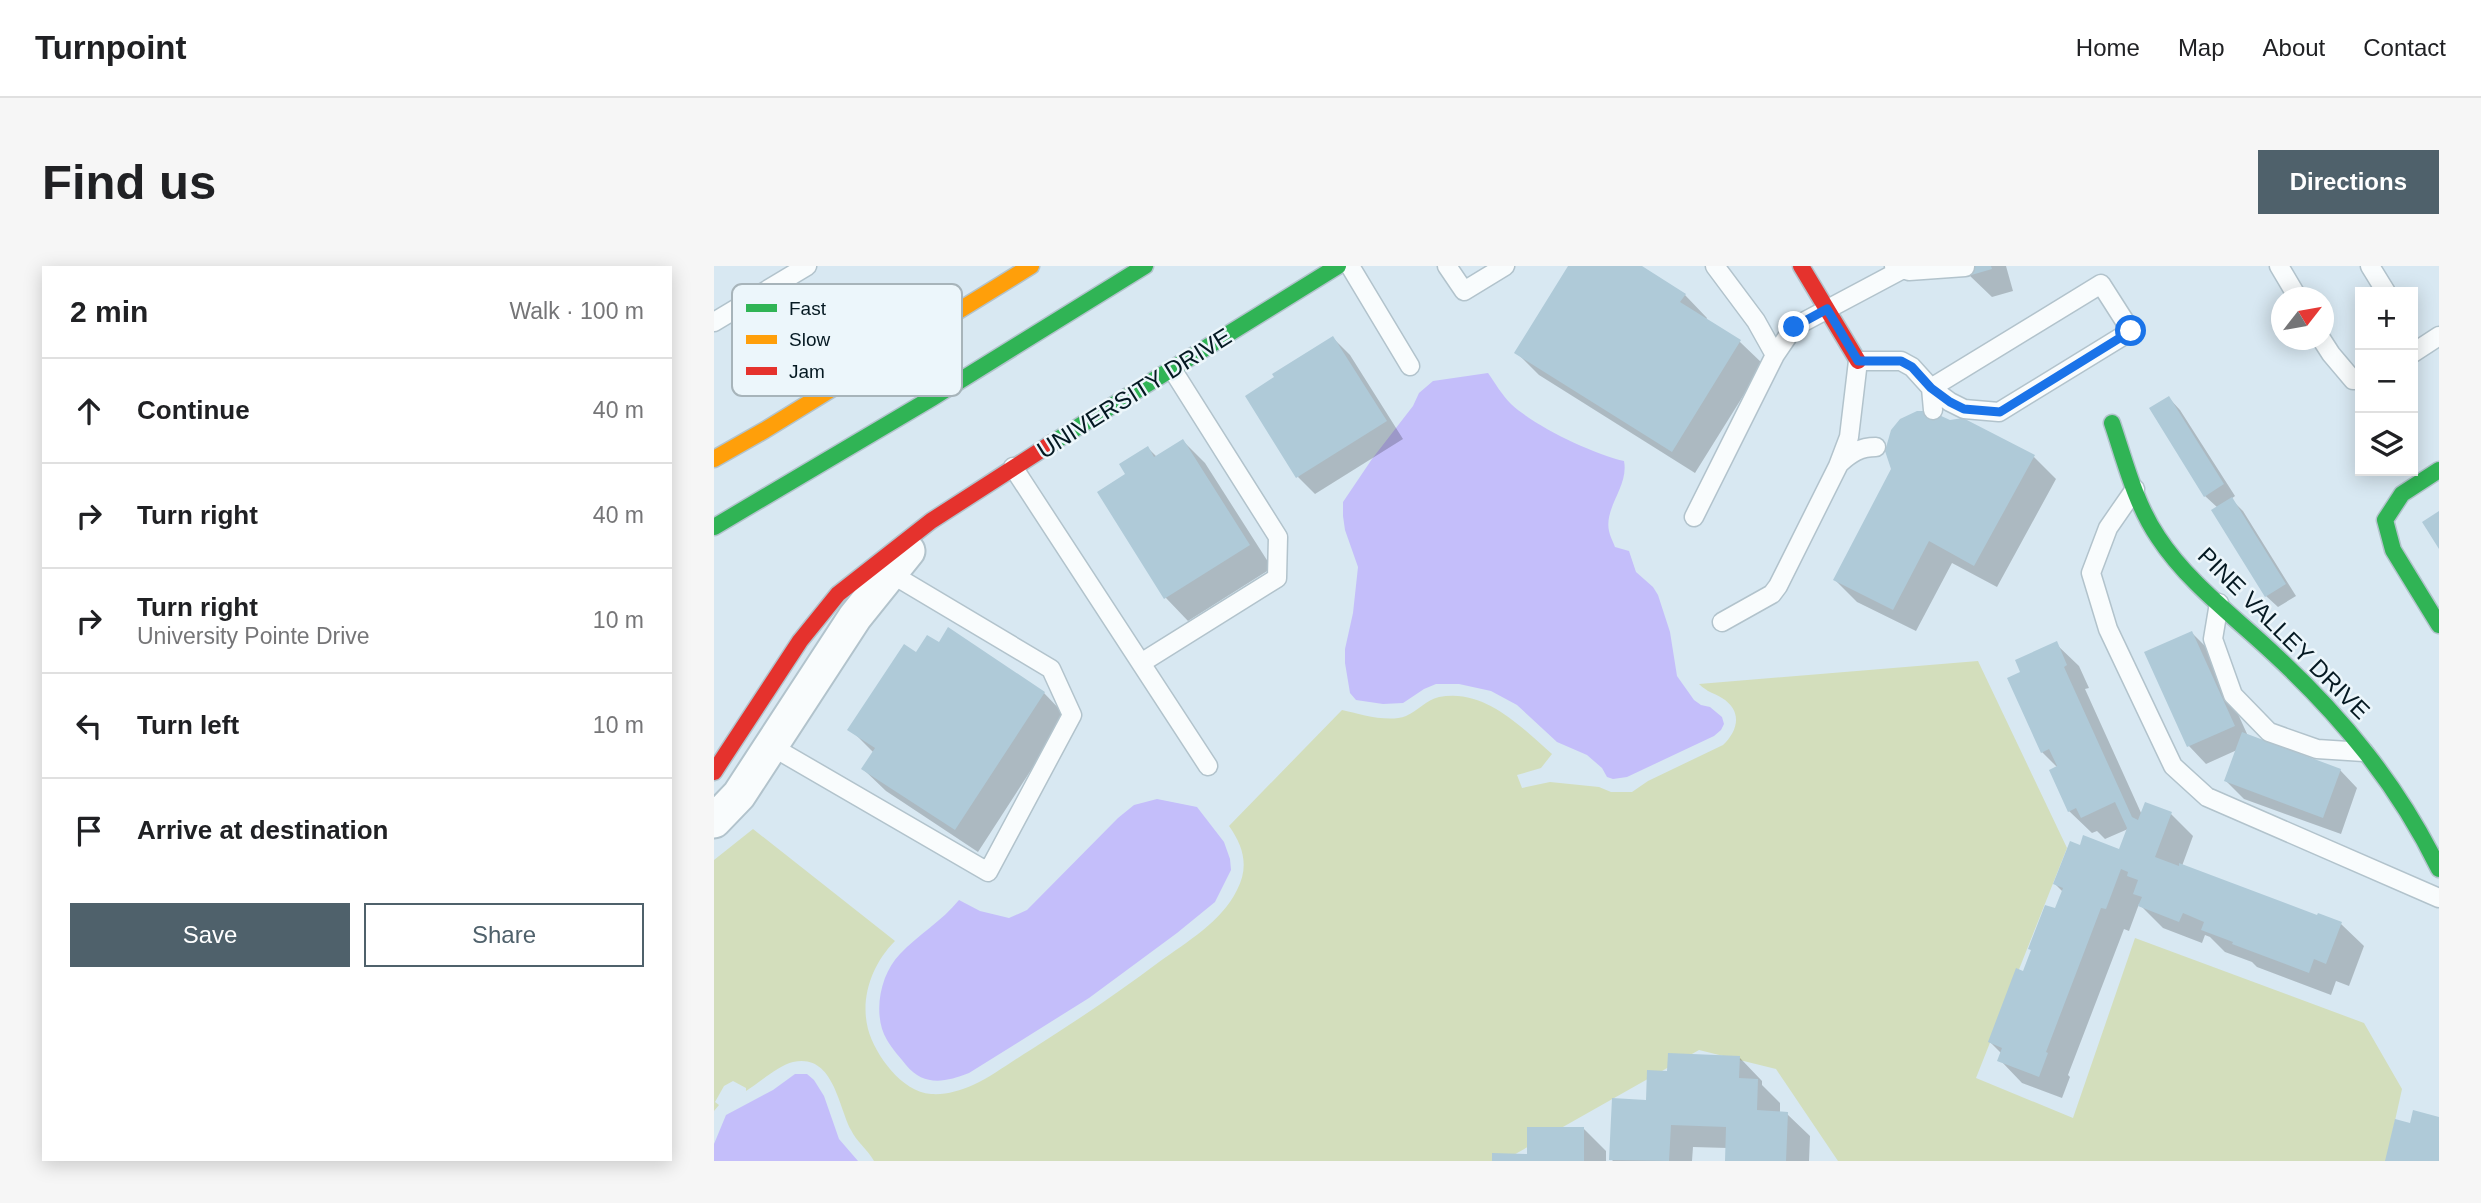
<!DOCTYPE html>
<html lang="en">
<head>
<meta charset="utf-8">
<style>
	:root { --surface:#fff; --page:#f6f6f6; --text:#202124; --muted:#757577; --line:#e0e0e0; --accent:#4f616b }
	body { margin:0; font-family:Helvetica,sans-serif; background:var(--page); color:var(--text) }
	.controls { position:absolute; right:21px; top:21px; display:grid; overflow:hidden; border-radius:0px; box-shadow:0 4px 18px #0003 }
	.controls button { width:63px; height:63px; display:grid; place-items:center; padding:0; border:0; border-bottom:2px solid var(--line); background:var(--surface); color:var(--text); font:35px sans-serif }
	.compass { position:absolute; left:1557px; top:21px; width:63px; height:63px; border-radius:50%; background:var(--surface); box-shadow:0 4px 18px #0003; rotate:59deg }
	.stop { position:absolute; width:21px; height:21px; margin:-16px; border:5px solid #1a73e8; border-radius:50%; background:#fff }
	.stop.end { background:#1a73e8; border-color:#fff; box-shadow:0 2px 7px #0008 }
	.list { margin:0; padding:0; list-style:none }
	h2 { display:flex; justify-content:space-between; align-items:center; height:91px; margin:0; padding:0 28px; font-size:30px }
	h2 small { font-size:23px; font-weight:400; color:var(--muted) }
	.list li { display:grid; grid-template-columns:46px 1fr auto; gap:21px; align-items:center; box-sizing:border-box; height:105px; padding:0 28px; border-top:2px solid var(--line) }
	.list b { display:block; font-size:26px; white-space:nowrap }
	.list p { margin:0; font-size:23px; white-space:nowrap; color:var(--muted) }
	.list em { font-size:23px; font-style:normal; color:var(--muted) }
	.actions { display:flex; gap:14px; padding:21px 28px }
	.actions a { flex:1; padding:16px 0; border:2px solid var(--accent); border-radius:0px; text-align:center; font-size:24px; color:var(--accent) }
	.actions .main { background:var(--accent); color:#fff }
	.icon { flex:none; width:38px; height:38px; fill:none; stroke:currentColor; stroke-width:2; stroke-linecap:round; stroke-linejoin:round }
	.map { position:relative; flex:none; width:1725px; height:895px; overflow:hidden; border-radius:0px }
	header { display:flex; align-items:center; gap:42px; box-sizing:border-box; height:98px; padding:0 35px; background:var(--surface); border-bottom:2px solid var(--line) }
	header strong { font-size:33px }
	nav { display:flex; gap:38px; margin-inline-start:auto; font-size:24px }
	.intro { display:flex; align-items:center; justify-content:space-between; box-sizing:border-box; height:168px; padding:0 42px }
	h1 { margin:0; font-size:49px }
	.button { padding:18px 32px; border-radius:0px; background:var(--accent); color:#fff; font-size:24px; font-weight:700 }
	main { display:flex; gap:42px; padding:0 42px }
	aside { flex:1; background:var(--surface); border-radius:0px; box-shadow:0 4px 18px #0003 }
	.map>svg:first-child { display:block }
	.green { fill:#d3debc }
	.water { fill:#c4befa }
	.shadow { fill:#0003 }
	.building { fill:#afcad8 }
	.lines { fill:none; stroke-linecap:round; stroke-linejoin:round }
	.lane-casing { stroke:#b2c3cc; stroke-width:21 }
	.street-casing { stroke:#b2c3cc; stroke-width:37 }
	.fast-casing { stroke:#b2c3cc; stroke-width:19 }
	.slow-casing { stroke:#b2c3cc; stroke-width:19 }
	.jam-casing { stroke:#b2c3cc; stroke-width:19 }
	.lane { stroke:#f9fcfd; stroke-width:18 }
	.street { stroke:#f9fcfd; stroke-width:33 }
	.fast { stroke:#30b455; stroke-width:16 }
	.slow { stroke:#ff9f0a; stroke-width:16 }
	.jam { stroke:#e5322d; stroke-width:16 }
	.route { stroke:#1a73e8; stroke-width:9 }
	.labels { text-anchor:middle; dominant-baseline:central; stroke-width:5; stroke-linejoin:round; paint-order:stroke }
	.street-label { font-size:24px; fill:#051922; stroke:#ecf6fb }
	.key { fill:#ecf6fb; stroke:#a7b4ba; stroke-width:2 }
	.key-label { font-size:19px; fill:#051922 }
</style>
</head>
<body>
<header>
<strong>Turnpoint</strong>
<nav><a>Home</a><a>Map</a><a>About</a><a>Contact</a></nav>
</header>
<div class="intro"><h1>Find us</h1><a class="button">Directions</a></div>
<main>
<aside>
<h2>2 min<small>Walk · 100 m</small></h2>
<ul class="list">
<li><svg class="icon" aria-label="ahead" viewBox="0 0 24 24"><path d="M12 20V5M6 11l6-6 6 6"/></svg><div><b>Continue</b></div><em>40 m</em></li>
<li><svg class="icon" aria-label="right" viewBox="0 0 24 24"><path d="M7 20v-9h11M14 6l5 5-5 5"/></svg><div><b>Turn right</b></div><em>40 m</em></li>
<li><svg class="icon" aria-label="right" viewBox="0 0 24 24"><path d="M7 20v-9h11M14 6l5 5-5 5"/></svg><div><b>Turn right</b><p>University Pointe Drive</p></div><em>10 m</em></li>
<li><svg class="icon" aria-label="left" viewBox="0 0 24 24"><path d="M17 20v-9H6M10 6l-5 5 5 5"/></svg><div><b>Turn left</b></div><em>10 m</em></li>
<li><svg class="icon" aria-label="arrive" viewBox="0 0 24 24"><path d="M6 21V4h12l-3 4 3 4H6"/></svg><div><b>Arrive at destination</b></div></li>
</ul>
<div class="actions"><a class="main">Save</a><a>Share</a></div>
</aside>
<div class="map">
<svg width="1725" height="895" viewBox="0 0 1725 895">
	<rect width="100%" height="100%" fill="#d8e8f2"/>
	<!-- green -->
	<path class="green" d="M1264,395L1353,582L1262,812L1359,852L1421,672L1650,757L1688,823L1672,895H1124L1062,803L985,784L789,895H160C154,884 142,875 137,864C124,839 119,787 79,796C65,799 45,817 32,825V822L19,815L10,820L1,836L5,839L0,845V594L39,563L181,675C158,698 146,732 154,763C161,789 188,826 217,828C232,829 245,825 259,819C279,810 298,795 318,783C362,755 404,727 445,696C473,676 508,655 523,624C535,601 530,581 515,560L628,444C646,448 674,457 692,450C704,445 712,434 725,431C771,422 807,461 838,488L827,502L803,509L808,522L836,516L885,521L897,526H918L934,515L1009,479C1024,465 1029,445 1008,432C1000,427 993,426 985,418Z"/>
	<!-- water -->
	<path class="water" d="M774,107C781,117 788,129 797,138C822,161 877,187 910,195C915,220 890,241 895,265C896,270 899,276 901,281L915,285L922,306L939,321L944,329L956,366L963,410L980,434L987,439L996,441L1008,451L1010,458L1007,464L1000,470L913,511L899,513L893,511L888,502L873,489L843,476L803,439L777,425L745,418H722L710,423L689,437L669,438L642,434L636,427L631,397V383L639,347L644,301L631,264L629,250V236L658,193L699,140L705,127L719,115Z
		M443,533L483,541L510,576L516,593L517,604L501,636L463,667L375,732L255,807C232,816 210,821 192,799C186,791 178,783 173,774C158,749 166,708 186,688C204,669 228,655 245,634L266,645L295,652L313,644L404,552L420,539Z
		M81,808H93L100,814L110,830L125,873L144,895H0V878L12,849L59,824Z"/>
	<!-- shadow -->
	<path class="shadow" d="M856,0H924L971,29L993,52L992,54L1026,76L1049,98L981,207L825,109L802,86Z
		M1216,0H1292L1299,25L1278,31L1255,9Z
		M619,72L636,89L689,173L601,228L584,211Z
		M1455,132L1466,144L1521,230L1517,233L1529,245L1582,330L1564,341L1552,330L1504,242L1491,230Z
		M469,175L491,197L558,302L474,355L452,332L385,226L414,208L434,182L443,191Z
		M1320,191L1342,213L1283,321L1238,297L1202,365L1143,336L1121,314L1179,203Z
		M1478,367L1495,384L1534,470L1626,504L1643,522L1627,568L1530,533L1512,515L1523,484L1492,498L1475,480L1432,387Z
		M1342,378L1365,400L1375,422L1371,423L1428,549L1457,548L1479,570L1468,600L1605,651L1627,658L1650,680L1635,720L1622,715L1617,729L1543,701L1538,696L1511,686L1496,671L1491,669L1488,677L1449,662L1425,638L1415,665L1410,663L1354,809L1356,811L1348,832L1308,817L1286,794L1288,788L1276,776L1342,645L1349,626L1341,618L1367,581L1406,585L1414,563L1391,573L1383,565L1378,567L1355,545L1344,502L1328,486L1308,407Z
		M202,388L330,427L352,450L264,586L172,525L149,503L160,487L136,463Z
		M1026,792L1048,815V819L1066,837V847L1073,848L1096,870L1095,895H1012L1013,882L979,881L978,895H899L897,893L955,807Z
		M869,862L892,885V895H780L814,889Z"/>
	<!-- building -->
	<path class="building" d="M854,0H928L972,28L966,36L1027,74L958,186L800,87Z
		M1251,0H1277L1278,3L1254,10Z
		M619,70L673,155L582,212L531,130L560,111L558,108Z
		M1455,130L1510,218L1490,231L1435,142Z
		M1203,145H1216L1236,154L1249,152L1321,189L1260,300L1215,275L1179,344L1119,314L1177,203L1171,185L1177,164L1186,153Z
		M469,173L536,279L450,333L383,226L411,208L405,198L434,180L440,191Z
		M1518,231L1572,318L1551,331L1497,244Z
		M1725,245V283L1708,256Z
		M234,361L331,426L241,564L147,503L161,482L133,464L190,378L202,386L213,369L225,376Z
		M1478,365L1521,460L1473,481L1430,386Z
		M1343,375L1353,399L1350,401L1418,551L1424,554L1431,536L1458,546L1441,591L1465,600V597L1603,649L1604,647L1628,656L1612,698L1600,693L1595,707L1518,678L1519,676L1487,664L1490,656L1469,647L1465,656L1424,640L1428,631L1419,628L1424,614L1413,610L1414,606L1407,603L1392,643L1387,642L1332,786L1334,787L1325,811L1283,795L1288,782L1274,776L1302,702L1309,705L1317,684L1314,683L1331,639L1341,642L1349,622L1339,618L1356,575L1366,579L1369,569L1405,583L1413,562L1401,536L1367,552L1362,542L1354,546L1335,504L1343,500L1335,483L1327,487L1293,412L1306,406L1301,394Z
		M1528,466L1627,503L1609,552L1510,515Z
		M954,787L1026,790L1025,812L1044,813L1043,844L1074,846L1072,895H1011L1012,861L957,859L955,895L895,894L898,832L932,834L933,804L953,805Z
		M1699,844L1725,851V895H1671L1681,853L1696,857Z
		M813,861H870V895H778V887L813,888Z"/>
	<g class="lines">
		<defs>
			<path id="lane" d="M636,0L696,100
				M733,0L750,25L791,0
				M1180,0L1195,5L1251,1
				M1565,0L1584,32
				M1656,0L1672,26
				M0,56L93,0
				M1608,74L1617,88L1639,114H1646
				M1699,87L1725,70
				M1061,89L1080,61L1189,3
				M1126,197C1137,187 1146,181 1162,181
				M299,201L494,500
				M1421,223L1394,262L1377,307L1394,363L1459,500L1493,531L1725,632
				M980,251L1061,89L1042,55L1001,0
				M1505,337L1499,373L1519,429L1555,466L1603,483L1650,486
				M1008,356L1058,328L1064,320L1124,200L1135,171L1144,95H1187L1198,101L1217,122L1236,136L1250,143L1285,146L1417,65L1387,18L1217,122L1219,144
				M427,397L563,312L564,271L458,103
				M57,480L274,606L358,449L337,403L176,307"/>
			<path id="street" d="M0,555L25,529L141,351L194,285"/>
			<path id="fast" d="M1398,157C1411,195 1421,237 1444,271C1474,317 1521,351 1560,388C1628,451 1684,519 1725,603
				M338,177L624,0
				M1725,204L1688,228L1671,254L1679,284L1725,359
				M0,261L218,132L431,0"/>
			<path id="slow" d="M0,193L51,164L317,0"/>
			<path id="jam" d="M1087,0L1144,95
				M0,506L86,375L124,328L217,255L338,177"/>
		</defs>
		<!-- lane casing -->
		<use href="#lane" class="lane-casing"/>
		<!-- street casing -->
		<use href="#street" class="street-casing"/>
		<!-- fast casing -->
		<use href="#fast" class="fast-casing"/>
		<!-- slow casing -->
		<use href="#slow" class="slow-casing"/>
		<!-- jam casing -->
		<use href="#jam" class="jam-casing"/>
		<!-- lane -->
		<use href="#lane" class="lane"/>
		<!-- street -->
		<use href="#street" class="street"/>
		<!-- fast -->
		<use href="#fast" class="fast"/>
		<!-- slow -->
		<use href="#slow" class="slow"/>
		<!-- jam -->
		<use href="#jam" class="jam"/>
	</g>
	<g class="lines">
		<!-- route -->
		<path class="route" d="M1080,61L1113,43L1144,95H1187L1198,101L1217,122L1236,136L1250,143L1286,146L1417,65"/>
	</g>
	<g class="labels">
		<!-- street labels -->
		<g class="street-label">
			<text transform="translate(420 127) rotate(-32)">UNIVERSITY DRIVE</text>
			<text transform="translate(1570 367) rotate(45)">PINE VALLEY DRIVE</text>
		</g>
	</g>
	<!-- legend -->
	<rect x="18" y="18" width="230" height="112" rx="10" class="key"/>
	<rect x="32" y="38" width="31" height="8" fill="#30b455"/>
	<rect x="32" y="69" width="31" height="9" fill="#ff9f0a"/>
	<rect x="32" y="101" width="31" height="8" fill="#e5322d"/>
	<g class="key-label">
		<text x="75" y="49">Fast</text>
		<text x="75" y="80">Slow</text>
		<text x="75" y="112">Jam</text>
	</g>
</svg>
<div class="controls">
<button>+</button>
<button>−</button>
<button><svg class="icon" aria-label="layers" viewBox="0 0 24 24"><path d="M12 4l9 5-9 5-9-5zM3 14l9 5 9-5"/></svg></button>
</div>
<svg class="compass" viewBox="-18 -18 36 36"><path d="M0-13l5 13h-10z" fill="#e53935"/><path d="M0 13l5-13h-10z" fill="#757577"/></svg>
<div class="stop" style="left:1417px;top:65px"></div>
<div class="stop end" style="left:1080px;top:61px"></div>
</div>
</main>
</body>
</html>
